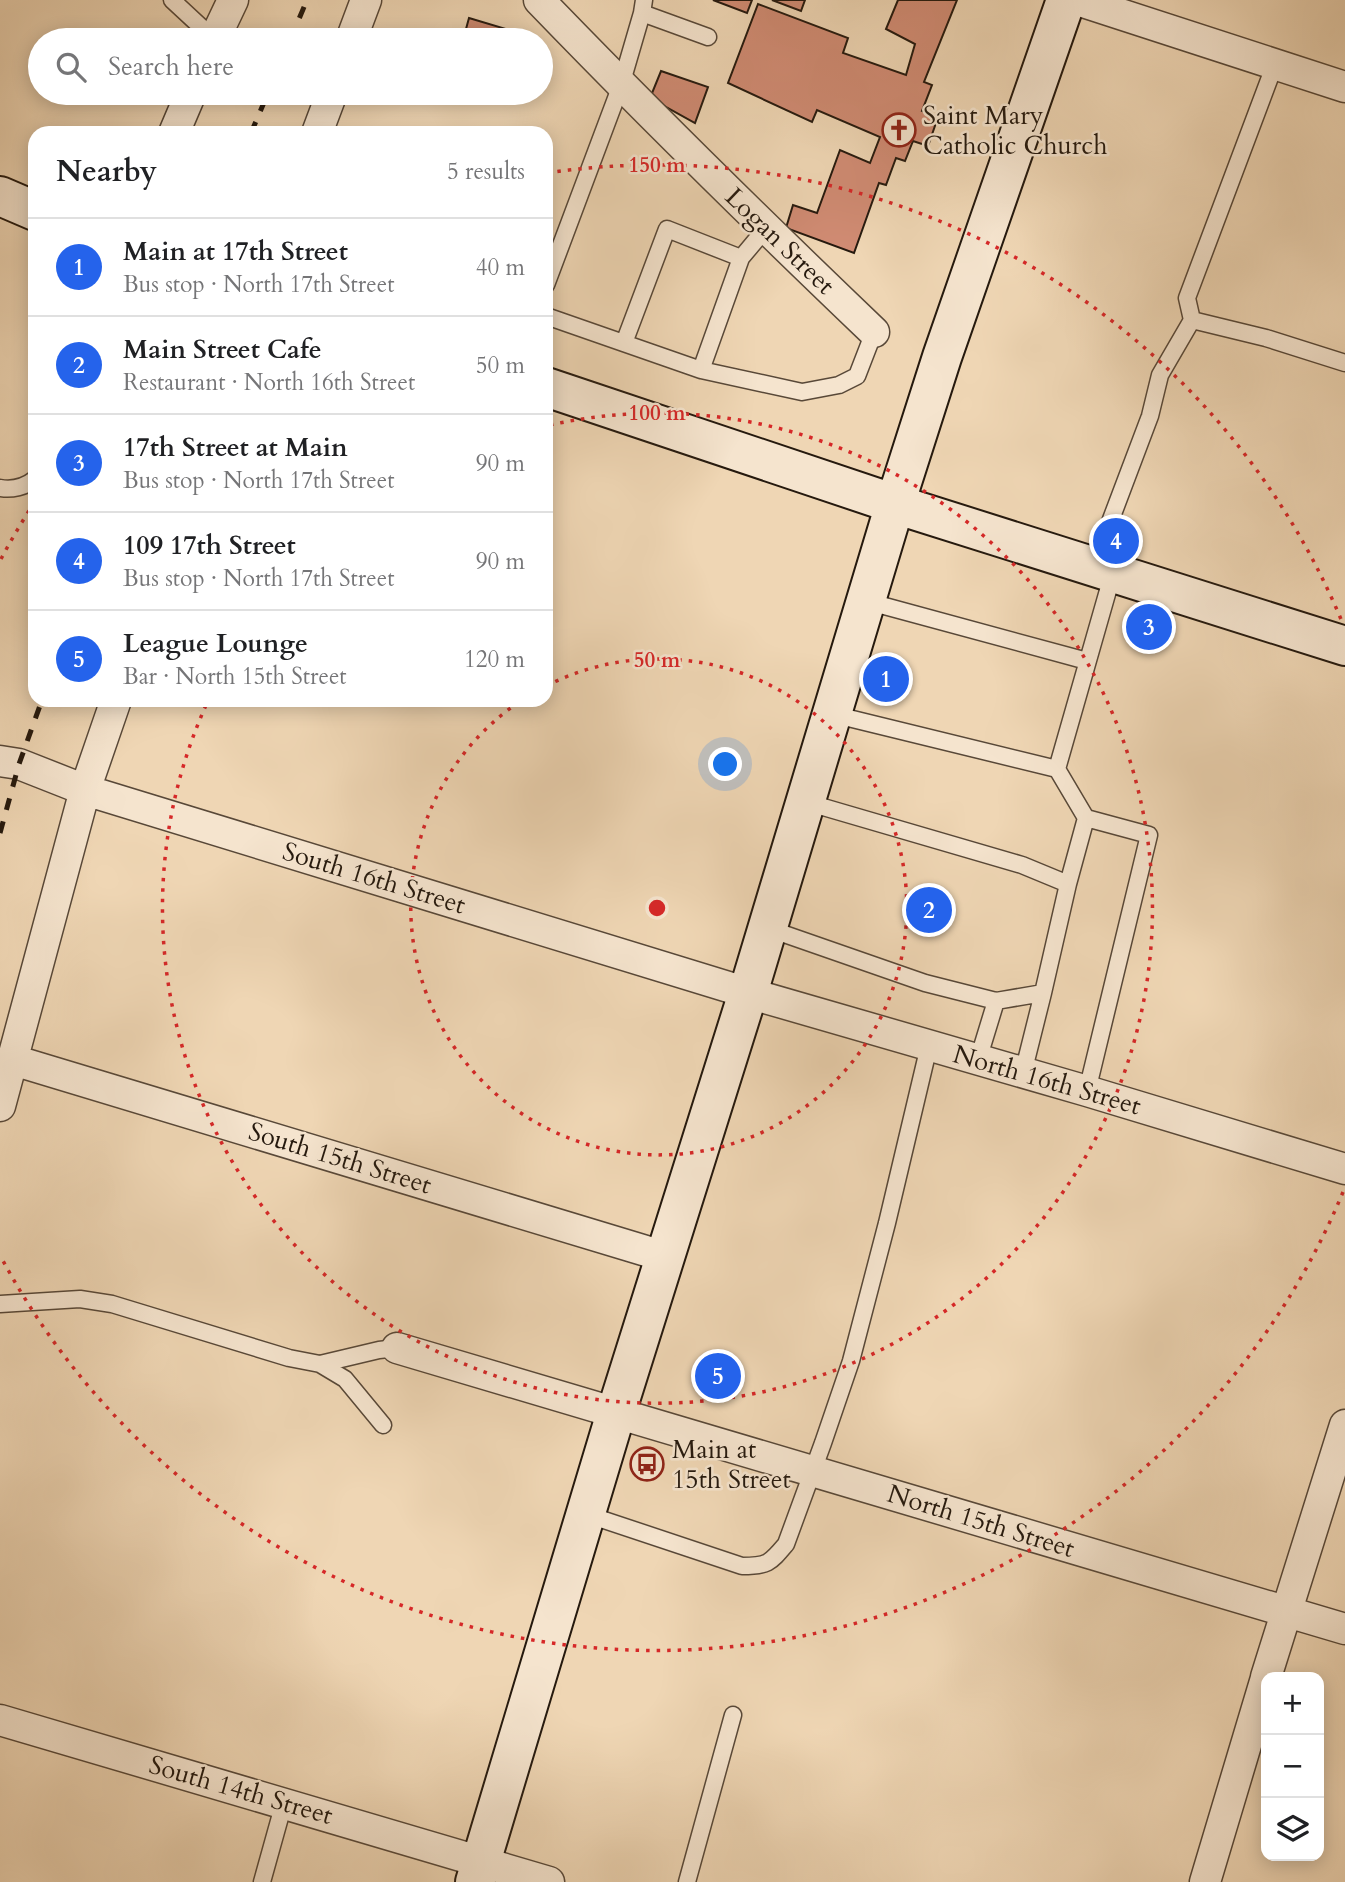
<!DOCTYPE html>
<html lang="en">
<head>
<meta charset="utf-8">
<style>
	:root { --surface:#fff; --page:#f2f2f2; --text:#202124; --muted:#757577; --line:#e0e0e0; --accent:#2563eb }
	body { margin:0; font-family:Cardo,serif; background:var(--page); color:var(--text) }
	.controls { position:absolute; right:21px; bottom:21px; display:grid; overflow:hidden; border-radius:14px; box-shadow:0 4px 18px #0003 }
	.controls button { width:63px; height:63px; display:grid; place-items:center; padding:0; border:0; border-bottom:2px solid var(--line); background:var(--surface); color:var(--text); font:35px sans-serif }
	.you { position:absolute; left:726px; top:765px; width:24px; height:24px; margin:-18px; border:5px solid #fff; border-radius:50%; background:#1a73e8; box-shadow:0 0 0 10px #1a73e833 }
	.badge { display:grid; place-items:center; width:46px; height:46px; border-radius:50%; background:var(--accent); color:#fff; font-size:23px; font-weight:700 }
	.pin { position:absolute; translate:-50% -50%; border:4px solid #fff; box-shadow:0 2px 7px #0006 }
	.list { margin:0; padding:0; list-style:none }
	h2 { display:flex; justify-content:space-between; align-items:center; height:91px; margin:0; padding:0 28px; font-size:30px }
	h2 small { font-size:23px; font-weight:400; color:var(--muted) }
	.list li { display:grid; grid-template-columns:46px 1fr auto; gap:21px; align-items:center; box-sizing:border-box; height:98px; padding:0 28px; border-top:2px solid var(--line) }
	.list b { display:block; font-size:26px; white-space:nowrap }
	.list p { margin:0; font-size:23px; white-space:nowrap; color:var(--muted) }
	.list em { font-size:23px; font-style:normal; color:var(--muted) }
	.icon { flex:none; width:38px; height:38px; fill:none; stroke:currentColor; stroke-width:2; stroke-linecap:round; stroke-linejoin:round }
	.map { position:relative; flex:none; width:1345px; height:1882px; overflow:hidden }
	.search { position:absolute; background:var(--surface); box-shadow:0 4px 18px #0003; left:28px; top:28px; width:525px; height:77px; display:flex; align-items:center; gap:18px; box-sizing:border-box; padding:0 24px; border-radius:38px; color:var(--muted); font-size:26px }
	.panel { position:absolute; background:var(--surface); box-shadow:0 4px 18px #0003; left:28px; top:126px; width:525px; height:581px; border-radius:21px }
	.map>svg:first-child { display:block }
	.building { fill:#d08b73; stroke:#25190e; stroke-width:2 }
	.lines { fill:none; stroke-linecap:round; stroke-linejoin:round }
	.lane-casing { stroke:#584838; stroke-width:19 }
	.street-casing { stroke:#584838; stroke-width:33 }
	.secondary-casing { stroke:#25190e; stroke-width:42 }
	.lane { stroke:#f5e4ce; stroke-width:16 }
	.street { stroke:#f5e4ce; stroke-width:30 }
	.secondary { stroke:#f5e4ce; stroke-width:38 }
	.rail { stroke:#25190e; stroke-width:5; stroke-dasharray:12 12; stroke-linecap:butt }
	.ring { fill:none; stroke:#d62828; stroke-width:3.5; stroke-dasharray:3.5 7 }
	.labels { text-anchor:middle; dominant-baseline:central; stroke-width:5; stroke-linejoin:round; paint-order:stroke }
	.poi-label { font-size:26px; fill:#25190e; stroke:#f5e4ce; text-anchor:start }
	.street-label { font-size:26px; fill:#25190e; stroke:#f5e4ce }
	.centre { fill:#d62828; stroke:#f5e4ce; stroke-width:3.5 }
	.ring-label { font-size:21px; text-anchor:middle; font-weight:bold; fill:#d62828; stroke:#f5e4ce; stroke-width:5; stroke-linejoin:round; paint-order:stroke }
</style>
</head>
<body>
<div class="map">
<svg width="1345" height="1882" viewBox="0 0 1345 1882">
	<rect width="100%" height="100%" fill="#efd6b4"/>
	<filter id="stains"><feTurbulence type="fractalNoise" baseFrequency=".00286" numOctaves="4"/><feColorMatrix values="0 0 0 0 .2 0 0 0 0 .09 0 0 0 0 .02 0 0 0 .5 -.17"/></filter>
	<radialGradient id="worn" r=".72"><stop offset=".6" stop-color="#630" stop-opacity="0"/><stop offset="1" stop-color="#630" stop-opacity=".3"/></radialGradient>
	<!-- building -->
	<path class="building" d="M713,0H752L747,13Z
		M772,0H805L801,11Z
		M898,0H957L924,82L932,85L922,111L938,117L928,146L913,141L905,161L896,158L886,185L879,183L854,253L786,228L793,205L817,213L840,150L870,163L880,137L817,110L812,122L728,83L758,4L848,38L843,53L906,75L915,44L886,29Z
		M469,18L516,32L514,40H463Z
		M661,71L708,87L695,123L650,98Z"/>
	<g class="lines">
		<defs>
			<path id="lane" d="M172,0L214,39
				M642,13L708,37
				M1275,64L1187,298L1192,320L1266,338L1345,363
				M546,285L621,85L642,13L644,0
				M546,316L701,370L802,392L839,385L857,376L874,332
				M624,343L667,229L741,258
				M701,370L741,258L766,228
				M0,488C12,490 25,487 35,479
				M1093,567L1150,416L1160,375L1192,320
				M866,601L1087,661
				M832,714L1057,769L1113,573
				M1057,769L1086,818L1149,835L1087,1091
				M1068,884L1086,818
				M767,928L925,983L996,1001L1043,993L1068,884L1022,865L806,802
				M978,1060L996,1001
				M1023,1073L1043,993
				M0,1304L80,1299L112,1304L289,1358L320,1364L379,1350L397,1348
				M320,1364L345,1379L383,1425
				M586,1514L742,1566C768,1566 770,1563 786,1544L823,1443L851,1361L887,1223L929,1046
				M262,1882L284,1803
				M687,1882L733,1715"/>
			<path id="street" d="M539,0C648,113 760,223 874,332
				M1077,0L1345,87
				M214,40L233,0
				M351,40L366,0
				M174,133L191,93
				M317,133L332,93
				M0,761L19,764L85,790L748,993L1087,1091L1345,1169
				M13,1060L666,1257
				M0,1106L85,790L116,700
				M397,1348L1345,1629
				M1266,1677L1345,1425
				M0,1720L549,1882
				M1205,1882L1266,1678"/>
			<path id="secondary" d="M0,196L35,211
				M546,387L895,504L1345,646
				M475,1882L616,1413L748,993L895,504L942,357L1066,0"/>
		</defs>
		<!-- lane casing -->
		<use href="#lane" class="lane-casing"/>
		<!-- street casing -->
		<use href="#street" class="street-casing"/>
		<!-- secondary casing -->
		<use href="#secondary" class="secondary-casing"/>
		<!-- lane -->
		<use href="#lane" class="lane"/>
		<!-- street -->
		<use href="#street" class="street"/>
		<!-- secondary -->
		<use href="#secondary" class="secondary"/>
		<!-- rail -->
		<path class="rail" d="M290,40L307,0
			M251,133L268,93
			M0,833L19,764L42,700"/>
	</g>
	<!-- distance rings -->
	<g class="ring">
		<path d="M546 686A248 248 0 1 1 522 700"/>
		<path d="M550 425A495 495 0 1 1 207 703"/>
		<path d="M1343 1192A743 743 0 0 1 1 1257M1 559A743 743 0 0 1 34 503M547 173A743 743 0 0 1 1343 624"/>
	</g>
	<!-- icons -->
	<defs>
		<symbol id="church-ring" viewBox="-11 -11 22 22"><circle r="9.5" fill="#f5e4ce" stroke="#8f2418" stroke-width="1.5"/><path d="M-1.2-6h2.4v3.5h3.3v2.4h-3.3V6h-2.4V-.1h-3.3v-2.4h3.3Z" fill="#8f2418"/></symbol>
		<symbol id="bus-ring" viewBox="-11 -11 22 22"><circle r="9.5" fill="#f5e4ce" stroke="#8f2418" stroke-width="1.5"/><path d="M-5-6H5V4H4V6H2V4H-2V6H-4V4H-5ZM-3.5-4V0h7V-4ZM-3.5 1.2v1.5H-2V1.2ZM2 1.2v1.5H3.5V1.2Z" fill="#8f2418"/></symbol>
	</defs>
	<g fill-rule="evenodd">
		<use href="#church-ring" x="880" y="111" width="38" height="38"/>
		<use href="#bus-ring" x="628" y="1445" width="38" height="38"/>
	</g>
	<g class="labels">
		<!-- poi labels -->
		<g class="poi-label">
			<text x="923" y="115">Saint Mary<tspan x="923" dy="30">Catholic Church</tspan></text>
			<text x="672" y="1449">Main at<tspan x="672" dy="30">15th Street</tspan></text>
		</g>
		<!-- street labels -->
		<g class="street-label">
			<text transform="translate(780 241) rotate(44)">Logan Street</text>
			<text transform="translate(374 878) rotate(17)">South 16th Street</text>
			<text transform="translate(1047 1080) rotate(16)">North 16th Street</text>
			<text transform="translate(340 1158) rotate(17)">South 15th Street</text>
			<text transform="translate(981 1521) rotate(17)">North 15th Street</text>
			<text transform="translate(241 1790) rotate(16)">South 14th Street</text>
		</g>
	</g>
	<circle cx="657" cy="908" r="10" class="centre"/>
	<g class="ring-label">
		<text x="657" y="172">150 m</text>
		<text x="657" y="420">100 m</text>
		<text x="657" y="667">50 m</text>
	</g>
	<rect width="100%" height="100%" filter="url(#stains)"/>
	<rect width="100%" height="100%" fill="url(#worn)"/>
</svg>
<div class="controls">
<button>+</button>
<button>−</button>
<button><svg class="icon" aria-label="layers" viewBox="0 0 24 24"><path d="M12 4l9 5-9 5-9-5zM3 14l9 5 9-5"/></svg></button>
</div>
<div class="you"></div>
<div class="pin badge" style="left:886px;top:679px">1</div>
<div class="pin badge" style="left:929px;top:910px">2</div>
<div class="pin badge" style="left:1149px;top:627px">3</div>
<div class="pin badge" style="left:1116px;top:541px">4</div>
<div class="pin badge" style="left:718px;top:1376px">5</div>
<div class="search"><svg class="icon" aria-label="search" viewBox="0 0 24 24"><circle cx="10" cy="10" r="6"/><path d="M15 15l6 6"/></svg>Search here</div>
<section class="panel">
<h2>Nearby<small>5 results</small></h2>
<ul class="list">
<li><span class="badge">1</span><div><b>Main at 17th Street</b><p>Bus stop · North 17th Street</p></div><em>40 m</em></li>
<li><span class="badge">2</span><div><b>Main Street Cafe</b><p>Restaurant · North 16th Street</p></div><em>50 m</em></li>
<li><span class="badge">3</span><div><b>17th Street at Main</b><p>Bus stop · North 17th Street</p></div><em>90 m</em></li>
<li><span class="badge">4</span><div><b>109 17th Street</b><p>Bus stop · North 17th Street</p></div><em>90 m</em></li>
<li><span class="badge">5</span><div><b>League Lounge</b><p>Bar · North 15th Street</p></div><em>120 m</em></li>
</ul>
</section>
</div>
</body>
</html>
